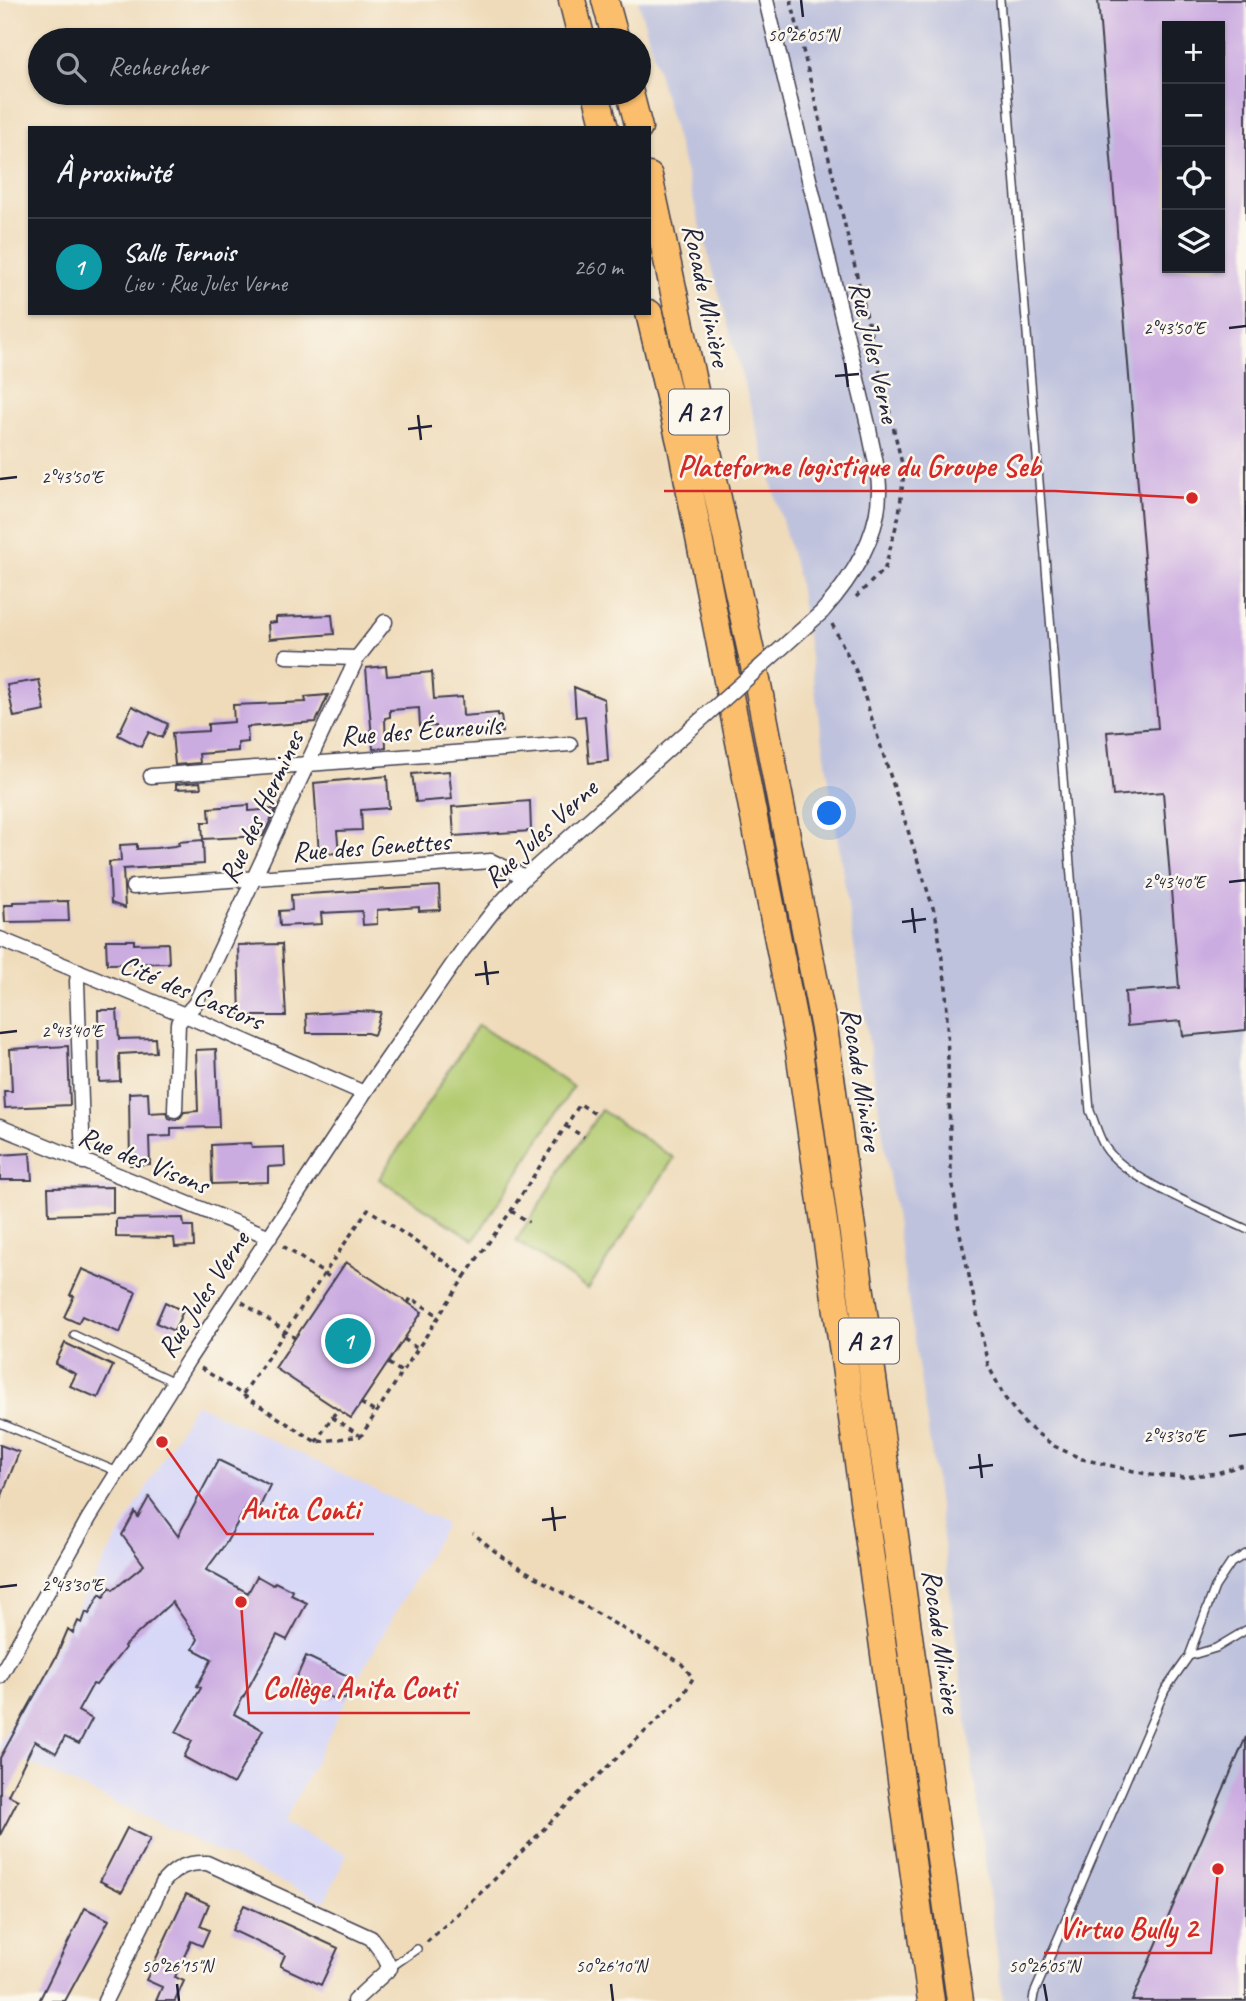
<!DOCTYPE html>
<html lang="fr">
<head>
<meta charset="utf-8">
<style>
	:root { --surface:#171b24; --page:#20242c; --text:#f1f3f6; --muted:#9ea1a6; --line:#363941; --accent:#c8321e }
	body { margin:0; font-family:Caveat,sans-serif; background:var(--page); color:var(--text) }
	.controls { position:absolute; right:21px; top:21px; display:grid; overflow:hidden; border-radius:0px; box-shadow:0 2px 5px #0004 }
	.controls button { width:63px; height:63px; display:grid; place-items:center; padding:0; border:0; border-bottom:2px solid var(--line); background:var(--surface); color:var(--text); font:35px sans-serif }
	.you { position:absolute; left:830px; top:814px; width:24px; height:24px; margin:-18px; border:5px solid #fff; border-radius:50%; background:#1a73e8; box-shadow:0 0 0 10px #1a73e833 }
	.badge { display:grid; place-items:center; width:46px; height:46px; border-radius:50%; background:var(--accent); color:#fff; font-size:23px; font-weight:700 }
	.pin { position:absolute; translate:-50% -50%; border:4px solid #fff; box-shadow:0 2px 7px #0006 }
	.list { margin:0; padding:0; list-style:none }
	h2 { display:flex; justify-content:space-between; align-items:center; height:91px; margin:0; padding:0 28px; font-size:30px }
	h2 small { font-size:23px; font-weight:400; color:var(--muted) }
	.list li { display:grid; grid-template-columns:46px 1fr auto; gap:21px; align-items:center; box-sizing:border-box; height:98px; padding:0 28px; border-top:2px solid var(--line) }
	.list b { display:block; font-size:26px; white-space:nowrap }
	.list p { margin:0; font-size:23px; white-space:nowrap; color:var(--muted) }
	.list em { font-size:23px; font-style:normal; color:var(--muted) }
	.icon { flex:none; width:38px; height:38px; fill:none; stroke:currentColor; stroke-width:2; stroke-linecap:round; stroke-linejoin:round }
	.map { position:relative; flex:none; width:1246px; height:2001px; overflow:hidden }
	.search { position:absolute; background:var(--surface); box-shadow:0 2px 5px #0004; left:28px; top:28px; width:623px; height:77px; display:flex; align-items:center; gap:18px; box-sizing:border-box; padding:0 24px; border-radius:38px; color:var(--muted); font-size:26px }
	.panel { position:absolute; background:var(--surface); box-shadow:0 2px 5px #0004; left:28px; top:126px; width:623px; height:189px; border-radius:0px }
	.map>svg:first-child { display:block }
	.built { fill:#d7d7f8 }
	.industrial { fill:#bfc2dd; fill-rule:evenodd }
	.green { fill:#b3cb71; stroke:#6a7656; stroke-width:2 }
	.building { fill:#cbace1; fill-rule:evenodd }
	.lines { fill:none; stroke-linecap:round; stroke-linejoin:round }
	.service-casing { stroke:#413e4e; stroke-width:10 }
	.minor-casing { stroke:#413e4e; stroke-width:17 }
	.motorway-casing { stroke:#413e4e; stroke-width:29 }
	.path { stroke:#413e4e; stroke-width:3.5; stroke-dasharray:5 5; stroke-linecap:butt }
	.service { stroke:#fff; stroke-width:7 }
	.minor { stroke:#fff; stroke-width:14 }
	.motorway { stroke:#fabe6d; stroke-width:26 }
	.minor-bridge-casing { stroke:#413e4e; stroke-width:17; stroke-linecap:butt }
	.minor-bridge { stroke:#fff; stroke-width:14 }
	.ticks { fill:none; stroke:#22223b; stroke-width:2.5 }
	.labels { text-anchor:middle; dominant-baseline:central; stroke-width:5; stroke-linejoin:round; paint-order:stroke }
	.shield { fill:#fbf7ec; stroke:#636270; stroke-width:2 }
	.shield-label { font-size:26px; font-weight:bold; fill:#22223b }
	.street-label { font-size:28px; fill:#22223b; stroke:#fbf7ec }
	.ticks-label { font-size:18px; text-anchor:middle; fill:#22223b; stroke:#fbf7ec; stroke-width:5; stroke-linejoin:round; paint-order:stroke }
	.leader { fill:none; stroke:#d62828; stroke-width:2.5 }
	.callout-dot { fill:#d62828; stroke:#fbf7ec; stroke-width:2.5 }
	.callout-label { font-size:30px; text-anchor:middle; font-weight:bold; fill:#d62828; stroke:#fbf7ec; stroke-width:5; stroke-linejoin:round; paint-order:stroke }
</style>
</head>
<body>
<div class="map">
<svg width="1246" height="2001" viewBox="0 0 1246 2001">
	<rect width="100%" height="100%" fill="#fbf7ec"/>
	<filter id="ink" filterUnits="userSpaceOnUse"><feTurbulence type="fractalNoise" baseFrequency=".0143" numOctaves="2"/><feDisplacementMap in="SourceGraphic" scale="14" xChannelSelector="R" yChannelSelector="G"/><feConvolveMatrix kernelMatrix="1 2 1 2 8 2 1 2 1" color-interpolation-filters="sRGB"/></filter>
	<filter id="wash" filterUnits="userSpaceOnUse"><feTurbulence type="fractalNoise" baseFrequency=".00686" numOctaves="4" result="noise"/><feDisplacementMap in="SourceGraphic" scale="28" xChannelSelector="R" yChannelSelector="G"/><feGaussianBlur stdDeviation="1.57" result="paint"/><feColorMatrix in="noise" values="0 0 0 0 0 0 0 0 0 0 0 0 0 0 0 0 0 1.4 0 .05"/><feComposite in="paint" operator="in"/></filter>
	<g filter="url(#wash)">
		<rect width="100%" height="100%" fill="#efdbba"/>
		<!-- built -->
		<path class="built" d="M195,1403L446,1524L357,1680L283,1824L347,1854L324,1902L0,1749V1742Z"/>
		<!-- industrial -->
		<path class="industrial" d="M638,0H1246V2001H1003L935,1476L798,578ZM1167,26H1220V268H1167Z"/>
		<!-- green -->
		<path class="green" d="M478,1025L573,1087L474,1240L379,1179Z
			M601,1110L674,1158L588,1289L516,1241Z"/>
		<g id="blocks">
			<!-- building -->
			<path class="building" d="M1098,0H1246V1030L1183,1036L1181,1021L1127,1026L1125,992L1179,988L1163,792L1113,796L1107,732L1158,728ZM1167,26H1220V268H1167Z
				M332,615L334,634L269,639L268,623L276,622V617Z
				M386,666L387,676L432,672L434,699L462,697L463,716L498,713V716L501,715L503,732L437,737L436,726L420,727L419,708L390,710V717L385,718L386,748L373,749L366,668Z
				M39,680L45,711L14,717L7,685Z
				M574,687L604,699L608,761L589,763L585,716L576,717Z
				M328,695L316,722L247,727L248,742L238,743V751L199,754L200,763L175,765L172,733L208,731V724L234,722L233,705L306,702L305,697Z
				M132,706L168,724L162,738L149,732L141,747L118,735Z
				M449,771L452,799L416,802L412,774Z
				M387,776L389,808L361,810L362,830L337,831L339,853L319,854L314,783Z
				M200,782L201,788L176,789V784Z
				M530,801L531,831L454,836L452,807Z
				M249,805V811L276,809L263,836L203,839L202,822H210L209,808Z
				M203,840L204,864L123,869L125,908L111,903L109,862L121,861L120,845L137,844V849L156,848L175,846L179,845L178,842Z
				M439,886L440,910L419,911V907L377,910V924L363,925L362,911L321,913L322,924L280,926L279,911L292,910L291,895Z
				M68,901L69,921L5,922L4,905H13V902Z
				M106,940H134V944L168,943L169,963L107,964Z
				M282,944L286,1016H240L238,945Z
				M98,1010H117L119,1039L155,1038L156,1052L119,1054L120,1081L99,1082Z
				M354,1011L381,1012L374,1035L367,1033H307L306,1014Z
				M68,1046L70,1105L5,1108L4,1091H12L10,1049Z
				M216,1049L219,1127L171,1128V1136L149,1137L150,1164L130,1165L129,1093L148,1092L149,1113L166,1112L169,1118L175,1120L180,1118L184,1112L198,1111L196,1050Z
				M251,1143L252,1148L284,1147L285,1166L268,1167V1182L212,1184L211,1145Z
				M30,1153L32,1180H0V1155Z
				M113,1187V1213L49,1215L48,1188Z
				M183,1218L184,1226H193L194,1246L175,1247L174,1238L116,1237V1219Z
				M346,1262L422,1312L351,1418L275,1368Z
				M82,1269L136,1292L120,1333L82,1316L78,1323L64,1317L74,1296L70,1295Z
				M165,1302L183,1311L174,1331L156,1323Z
				M65,1343L113,1366L98,1398L70,1386L76,1374L55,1364Z
				M0,1445L19,1452L1,1498L0,1497Z
				M218,1460L270,1485L258,1511L247,1506L226,1543L206,1570L248,1593L257,1576L273,1585L275,1582L293,1591L291,1595L307,1603L287,1640L277,1635L234,1714L263,1730L233,1784L184,1757L192,1741L176,1732L201,1688L197,1686L212,1659L193,1649L198,1639L172,1602L124,1646L125,1648L96,1685L93,1684L78,1711L92,1719L79,1744L65,1737L56,1753L35,1741L8,1795L18,1800L0,1835V1758L57,1655L68,1629L73,1633L78,1621L82,1623L86,1612L89,1614L100,1594L104,1597L110,1587L113,1590L144,1565L122,1535L135,1512L138,1517L149,1497L178,1536Z
				M306,1656L354,1679L345,1699L336,1695L334,1699L295,1681Z
				M1246,1737V2001H1132Z
				M127,1828L150,1839L122,1892L100,1881Z
				M186,1894L209,1904L200,1926L209,1930L202,1946L191,1941L175,1977L184,1981L175,2001H156L162,1987L146,1980Z
				M244,1905L338,1948L321,1985L280,1966L285,1955L232,1930Z
				M85,1908L109,1920L65,2001H39Z"/>
		</g>
	</g>
	<g filter="url(#ink)">
		<use href="#blocks" fill-opacity="0" stroke="#413e4e" stroke-width="2"/>
		<g class="lines">
			<defs>
				<path id="service" d="M1000,0L1090,1111C1095,1122 1098,1136 1105,1147C1126,1180 1208,1211 1246,1229
					M74,1335L174,1382
					M0,1423L118,1472
					M1189,1656L1215,1587L1231,1563L1246,1554
					M390,1968L417,1949
					M1033,2001L1034,1994L1165,1690L1189,1656L1216,1648L1246,1630"/>
				<path id="minor" d="M766,0L869,429C872,448 879,470 879,489C880,536 852,578 822,612
					M286,656L357,658
					M151,776L570,744
					M133,887L491,861L525,877
					M0,939L185,1015L364,1093
					M79,971L77,981L83,1162
					M175,1110L178,1023L195,1004L357,658L385,622
					M0,1127L270,1237
					M0,1676L89,1518L188,1360L364,1093L462,951L495,909L525,877L704,717
					M105,2001L164,1881C177,1867 188,1862 207,1863L371,1938L383,1954L390,1968L354,2001"/>
				<path id="motorway" d="M572,0L582,40
					M605,0L616,40
					M596,93L605,128
					M630,93L639,128
					M649,176L758,685L825,1034L960,2001
					M649,313L681,446L797,1037L844,1359L931,2001"/>
			</defs>
			<!-- service casing -->
			<use href="#service" class="service-casing"/>
			<!-- minor casing -->
			<use href="#minor" class="minor-casing"/>
			<!-- motorway casing -->
			<use href="#motorway" class="motorway-casing"/>
			<!-- path -->
			<path class="path" d="M791,0L904,472L899,515L885,568L856,597
				M832,624L857,673L936,917L946,987L951,1170L958,1224L988,1365L1005,1398L1025,1424L1054,1446L1082,1459L1151,1475L1186,1477L1217,1473L1246,1464
				M566,1126L584,1137
				M511,1211L529,1222
				M283,1246L334,1280
				M242,1302L295,1338
				M408,1303L411,1298L439,1316
				M404,1339L418,1349
				M388,1363L402,1372
				M201,1368L316,1442L361,1436L465,1276
				M243,1394L368,1209L465,1276L511,1211L580,1104L598,1116
				M361,1403L376,1413
				M332,1417L338,1410
				M316,1442L332,1417L359,1435
				M427,1942L487,1887L574,1798L682,1697L693,1678L681,1663L502,1557L473,1533"/>
			<!-- service -->
			<use href="#service" class="service"/>
			<!-- minor -->
			<use href="#minor" class="minor"/>
			<!-- motorway -->
			<use href="#motorway" class="motorway"/>
			<defs>
				<path id="minor-bridge" d="M704,717L822,612"/>
			</defs>
			<!-- minor-bridge casing -->
			<use href="#minor-bridge" class="minor-bridge-casing"/>
			<!-- minor-bridge -->
			<use href="#minor-bridge" class="minor-bridge"/>
		</g>
	</g>
	<!-- ticks -->
	<path class="ticks" d="M801,0L803,17M1229,328L1246,326M845,363L848,387M835,376L859,374M418,415L421,440M408,429L432,426M0,479L17,477M1229,882L1246,880M912,908L915,933M902,922L926,919M485,961L488,985M475,975L499,972M0,1033L17,1031M1229,1436L1246,1434M979,1454L982,1478M969,1468L993,1465M552,1507L555,1531M542,1520L566,1517M0,1587L17,1585M177,1984L179,2001M611,1984L613,2001M1044,1984L1047,2001"/>
	<g class="labels">
		<!-- shield labels -->
		<g class="shield">
			<rect x="669" y="389.5" width="60" height="45" rx="5"/>
			<rect x="839" y="1318.5" width="60" height="45" rx="5"/>
		</g>
		<g class="shield-label">
			<text x="699" y="412">A 21</text>
			<text x="869" y="1341">A 21</text>
		</g>
		<!-- street labels -->
		<g class="street-label">
			<text transform="translate(707 295) rotate(78)">Rocade Minière</text>
			<text transform="translate(875 352) rotate(77)">Rue Jules Verne</text>
			<text transform="translate(421 730) rotate(-4)">Rue des Écureuils</text>
			<text transform="translate(261 807) rotate(-65)">Rue des Hermines</text>
			<text transform="translate(540 833) rotate(-43)">Rue Jules Verne</text>
			<text transform="translate(371 846) rotate(-4)">Rue des Genettes</text>
			<text transform="translate(192 992) rotate(23)">Cité des Castors</text>
			<text transform="translate(862 1079) rotate(81)">Rocade Minière</text>
			<text transform="translate(144 1160) rotate(22)">Rue des Visons</text>
			<text transform="translate(203 1294) rotate(-57)">Rue Jules Verne</text>
			<text transform="translate(942 1641) rotate(82)">Rocade Minière</text>
		</g>
	</g>
	<g class="ticks-label">
		<text x="803" y="41">50°26'05"N</text>
		<text x="1174" y="334">2°43'50"E</text>
		<text x="72" y="483">2°43'50"E</text>
		<text x="1174" y="888">2°43'40"E</text>
		<text x="72" y="1037">2°43'40"E</text>
		<text x="1174" y="1442">2°43'30"E</text>
		<text x="72" y="1591">2°43'30"E</text>
		<text x="177" y="1972">50°26'15"N</text>
		<text x="611" y="1972">50°26'10"N</text>
		<text x="1044" y="1972">50°26'05"N</text>
	</g>
	<!-- callouts -->
	<path class="leader" d="M1192 498L1055 491H664M162 1442L227 1534H374M241 1602L249 1713H470M1218 1869L1211 1953H1044"/>
	<g class="callout-dot">
		<circle cx="1192" cy="498" r="7"/>
		<circle cx="162" cy="1442" r="7"/>
		<circle cx="241" cy="1602" r="7"/>
		<circle cx="1218" cy="1869" r="7"/>
	</g>
	<g class="callout-label">
		<text x="859" y="476">Plateforme logistique du Groupe Seb</text>
		<text x="300" y="1519">Anita Conti</text>
		<text x="359" y="1698">Collège Anita Conti</text>
		<text x="1128" y="1938">Virtuo Bully 2</text>
	</g>
</svg>
<div class="controls">
<button>+</button>
<button>−</button>
<button><svg class="icon" aria-label="locate" viewBox="0 0 24 24"><circle cx="12" cy="12" r="6"/><path d="M12 2v4M12 18v4M2 12h4M18 12h4"/></svg></button>
<button><svg class="icon" aria-label="layers" viewBox="0 0 24 24"><path d="M12 4l9 5-9 5-9-5zM3 14l9 5 9-5"/></svg></button>
</div>
<div class="you"></div>
<div class="pin badge" style="left:348px;top:1341px;background:#0f9aa8">1</div>
<div class="search"><svg class="icon" aria-label="search" viewBox="0 0 24 24"><circle cx="10" cy="10" r="6"/><path d="M15 15l6 6"/></svg>Rechercher</div>
<section class="panel">
<h2>À proximité<small></small></h2>
<ul class="list">
<li><span class="badge" style="background:#0f9aa8">1</span><div><b>Salle Ternois</b><p>Lieu · Rue Jules Verne</p></div><em>260 m</em></li>
</ul>
</section>
</div>
</body>
</html>
